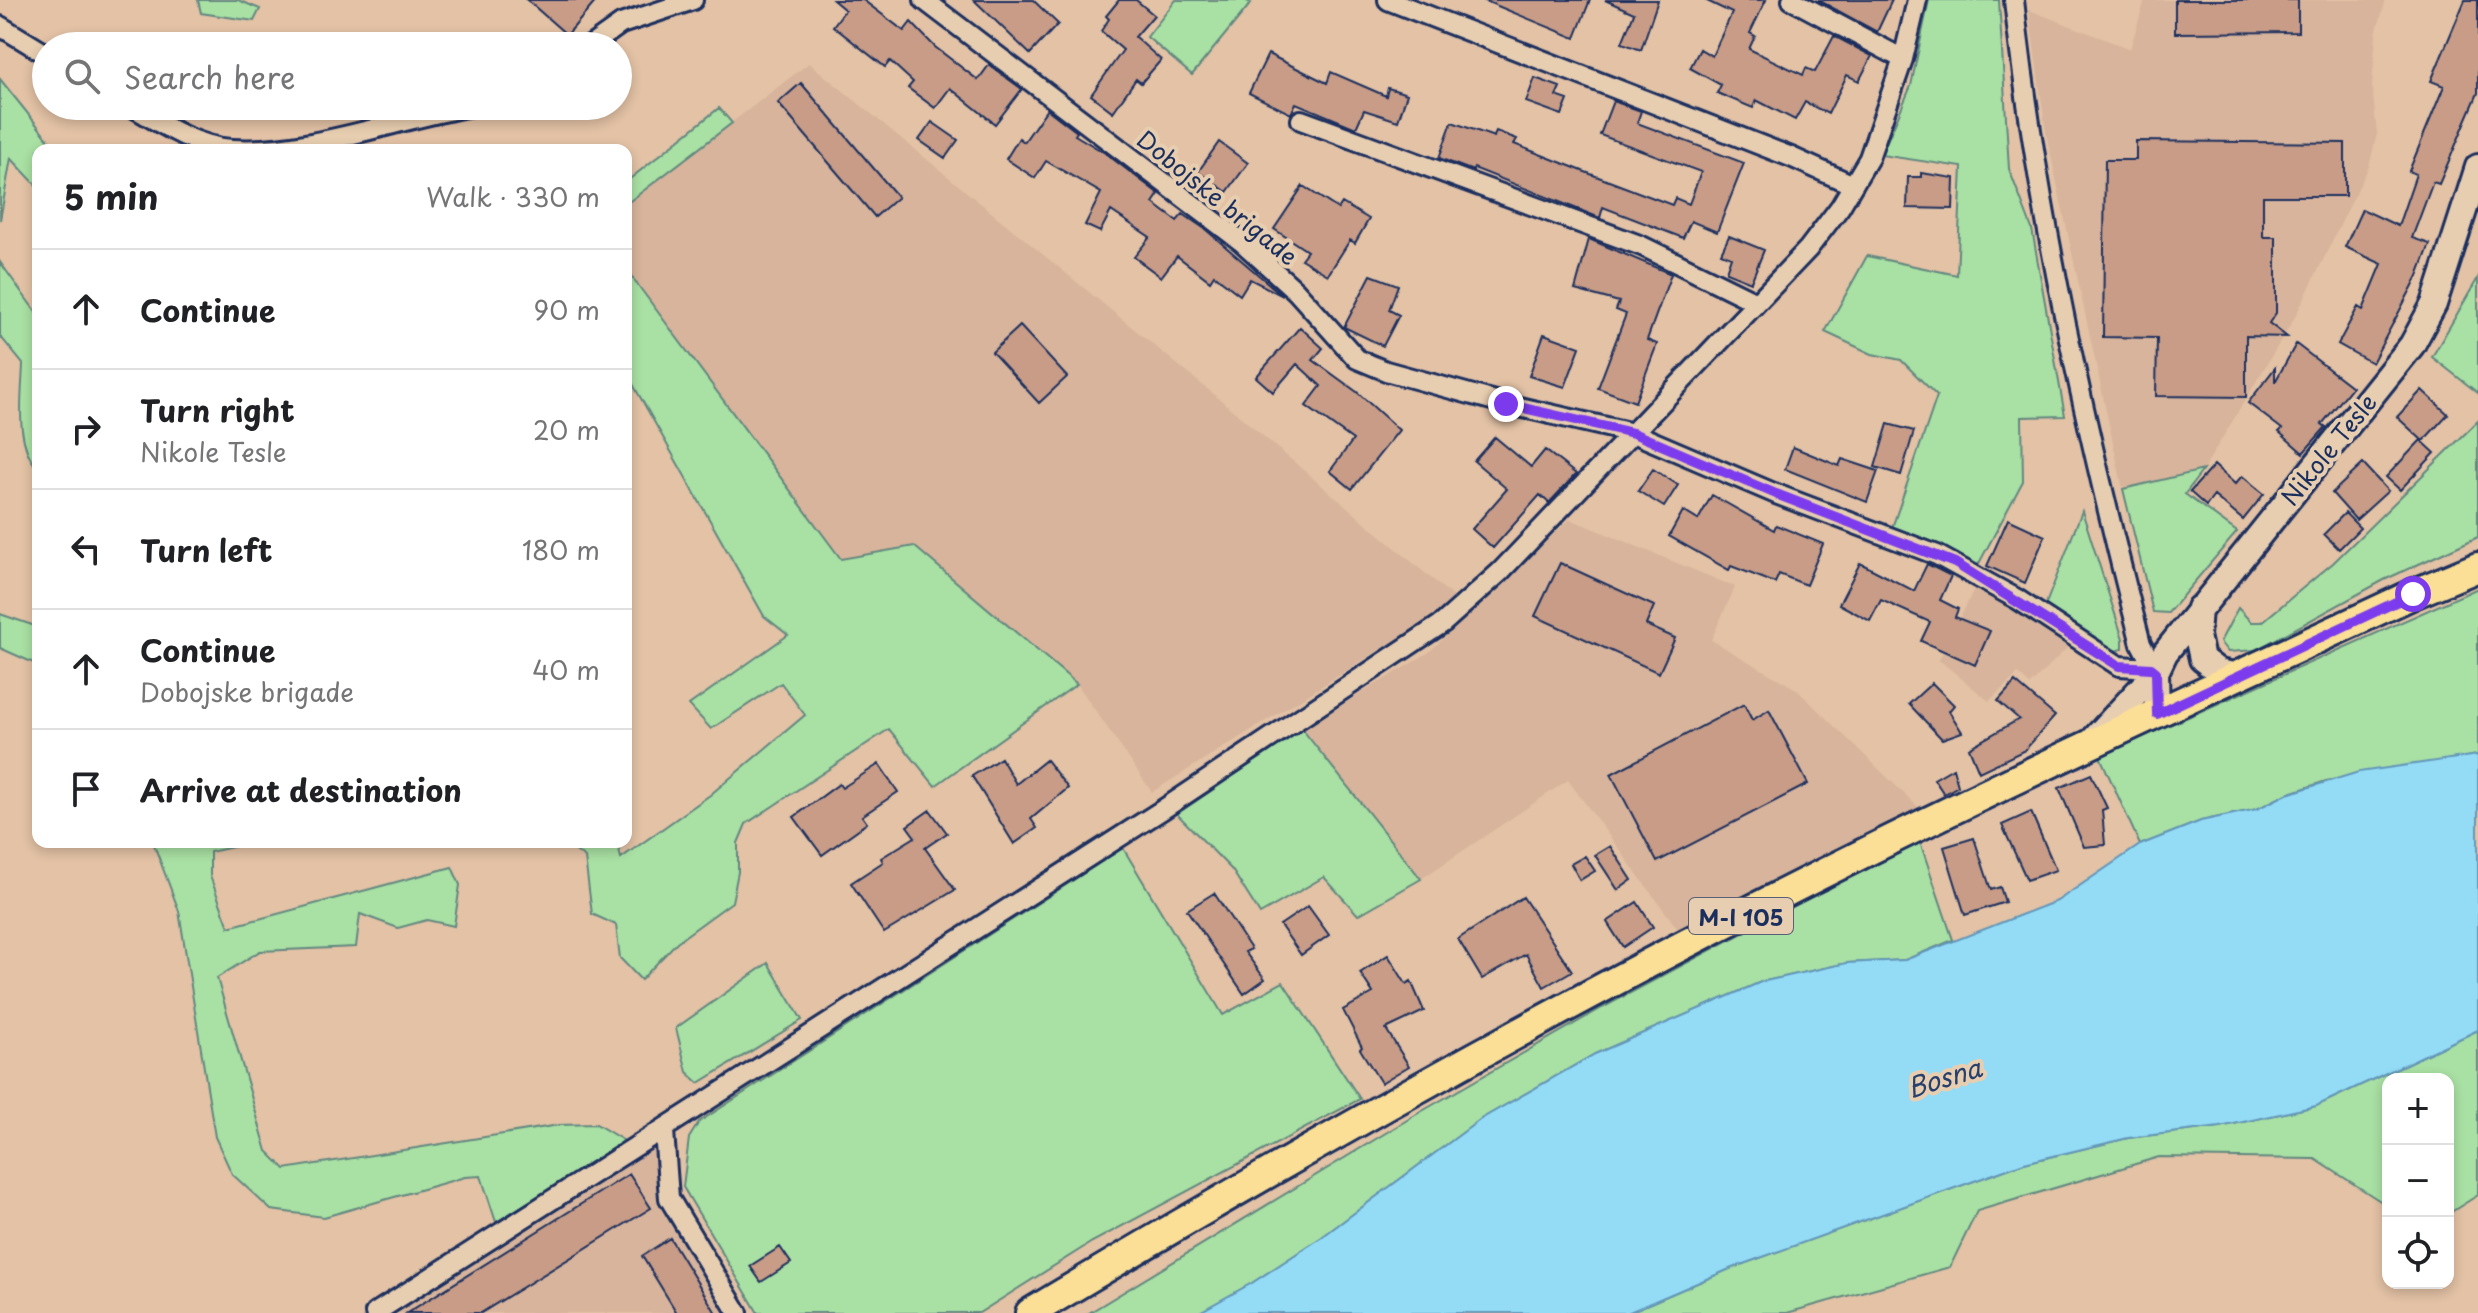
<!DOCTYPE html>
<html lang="en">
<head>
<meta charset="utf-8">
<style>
	:root { --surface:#fff; --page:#f6f6f6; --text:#202124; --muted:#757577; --line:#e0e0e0 }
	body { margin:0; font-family:"Playpen Sans",sans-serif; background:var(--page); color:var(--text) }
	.controls { position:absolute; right:24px; bottom:24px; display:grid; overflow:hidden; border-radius:16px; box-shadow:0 4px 12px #0003 }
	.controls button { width:72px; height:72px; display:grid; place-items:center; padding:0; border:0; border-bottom:2px solid var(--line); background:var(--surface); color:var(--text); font:40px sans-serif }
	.stop { position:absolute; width:24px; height:24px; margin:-18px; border:6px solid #7c3aed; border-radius:50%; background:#fff }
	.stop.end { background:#7c3aed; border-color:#fff; box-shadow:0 2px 8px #0008 }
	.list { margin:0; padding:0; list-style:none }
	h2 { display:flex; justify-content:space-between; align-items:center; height:104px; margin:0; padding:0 32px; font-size:34px }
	h2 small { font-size:26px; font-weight:400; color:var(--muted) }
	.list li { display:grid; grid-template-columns:52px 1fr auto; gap:24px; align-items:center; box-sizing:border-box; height:120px; padding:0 32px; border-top:2px solid var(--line) }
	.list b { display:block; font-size:30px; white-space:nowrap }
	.list p { margin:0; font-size:26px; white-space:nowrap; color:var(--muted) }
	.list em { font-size:26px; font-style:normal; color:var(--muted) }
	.icon { flex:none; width:44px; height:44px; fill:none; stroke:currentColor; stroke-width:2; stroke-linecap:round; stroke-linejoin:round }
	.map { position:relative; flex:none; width:2478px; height:1313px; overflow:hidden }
	.search { position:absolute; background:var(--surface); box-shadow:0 4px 12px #0003; left:32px; top:32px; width:600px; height:88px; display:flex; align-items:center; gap:20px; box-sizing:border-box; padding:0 28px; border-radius:44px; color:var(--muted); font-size:30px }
	.panel { position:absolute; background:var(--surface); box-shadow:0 4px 12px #0003; left:32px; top:144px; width:600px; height:704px; border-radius:16px }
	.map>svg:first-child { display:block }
	.built { fill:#d7b49b }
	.green { fill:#a9e0a3; stroke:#628880; stroke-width:2 }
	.water { fill:#94dcf6; stroke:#6497b9; stroke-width:2 }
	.building { fill:#c89c86; stroke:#1b2f5e; stroke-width:2 }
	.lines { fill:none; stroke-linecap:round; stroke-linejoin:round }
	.street-casing { stroke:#1b2f5e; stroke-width:24 }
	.secondary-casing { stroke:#1b2f5e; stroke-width:30 }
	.primary-casing { stroke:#1b2f5e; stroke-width:34 }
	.street { stroke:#e8ceb0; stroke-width:18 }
	.secondary { stroke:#e8ceb0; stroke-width:24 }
	.primary { stroke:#fbdf96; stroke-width:28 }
	.route { stroke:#7c3aed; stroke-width:10 }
	.labels { text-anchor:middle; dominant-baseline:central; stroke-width:8; stroke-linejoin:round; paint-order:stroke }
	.shield { fill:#e8ceb0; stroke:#585f77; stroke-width:2 }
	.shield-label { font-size:22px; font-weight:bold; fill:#1b2f5e }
	.street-label { font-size:24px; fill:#1b2f5e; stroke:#e8ceb0 }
	.water-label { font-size:26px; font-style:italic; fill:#27406d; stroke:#e8ceb0 }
</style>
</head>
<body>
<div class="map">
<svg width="2478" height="1313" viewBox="0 0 2478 1313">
	<rect width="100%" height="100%" fill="#e3c2a5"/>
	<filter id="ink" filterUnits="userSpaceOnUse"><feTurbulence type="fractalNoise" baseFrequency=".0125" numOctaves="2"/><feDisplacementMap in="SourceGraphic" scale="16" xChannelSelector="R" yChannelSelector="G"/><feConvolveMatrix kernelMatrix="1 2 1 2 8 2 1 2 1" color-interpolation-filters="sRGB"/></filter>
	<g filter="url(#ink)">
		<!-- built -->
		<path class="built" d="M2145,0H2386L2376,33L2372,85L2377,134L2369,166L2295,317L2203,470L2123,489L2046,132L2029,10L2130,49Z
			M809,63L1217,397L1458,601L1152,792L1077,684L841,560L626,269V204Z
			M1570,519L1735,587L1711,640L1796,689L1922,811L1678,929L1568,780L1421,879L1302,729L1428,653Z
			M1977,584L2068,647L2030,685L2018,674L1989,701L1939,660Z
			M654,1147L663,1211L724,1313H394Z"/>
		<!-- green -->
		<path class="green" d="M198,0H238L260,9L254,21L201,13Z
			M1176,0H1245L1251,3L1192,75L1147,37Z
			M1929,0H1999L2009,169L2032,229L2065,416L2022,417L2023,481L1976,569L1958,554L1892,528L1937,396L1901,360L1872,354L1825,332L1867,256L1957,275L1962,167L1881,155L1911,86Z
			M0,79L57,150H38V187L11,158L0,220Z
			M719,108L732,123L626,204V182Z
			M0,262L38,315V469C14,442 22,398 23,364L0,336Z
			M626,269L841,559L914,546L1077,684L935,786L889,729L746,824L738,843V872L732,902L677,942L641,980L620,958L616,925L592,914L585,858L564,842H617L621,858L710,795L805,715L781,683L711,729L689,705L788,635L764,616L626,372Z
			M2478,278V393L2432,357Z
			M2478,421V537L2384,580L2256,650L2228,652L2220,642L2238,608L2251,622H2262L2333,563Z
			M2203,470L2185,494L2237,532L2168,613L2153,612L2123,489Z
			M2082,511L2123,639V649L2114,651L2044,609Z
			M2478,588V755L2326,781L2287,794L2257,809L2201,821L2140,845L2098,752L2179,721Z
			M0,614L38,627V665L0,648Z
			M1302,729L1421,879L1358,915L1324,877L1260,914L1232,870L1177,814Z
			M1919,839L1953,940L1905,960L1847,963L1761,982L1595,1054L1481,1119L1322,1237L1252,1283L1198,1313H1089L1417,1114L1602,1008Z
			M153,842H256L210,852V876L229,927L452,867L460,885L454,926L427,920L398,928L360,914L356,947L260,951L217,978L267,1151L285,1169L559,1125L596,1124L626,1142L496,1222L481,1176L465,1177L324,1217L271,1210L232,1174L215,1137L179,911Z
			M1123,848L1223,1015L1283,982L1360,1099L1092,1242L979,1313H758L683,1187L689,1138L699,1122Z
			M768,963L802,1020L699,1083L687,1072L676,1028Z
			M2478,1030V1195L2448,1214V1079H2388V1206L2315,1159L2159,1157L1977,1211L1950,1267L1787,1313H1627L1732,1268L2024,1163L2128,1138L2220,1127L2316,1106Z"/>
		<!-- water -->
		<path class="water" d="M2478,755V1030L2316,1106L2220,1127L2128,1138L2024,1163L1732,1268L1627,1313H1198L1252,1283L1322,1237L1481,1119L1595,1054L1761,982L1847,963L1905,960L2057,901L2140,845L2201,821L2257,809L2287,794L2359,772Z"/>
		<!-- building -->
		<path class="building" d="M527,0H597L567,35Z
			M833,0H863L904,31L911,22L935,47L978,80L989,65L1022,89L995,124L950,88L935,108L908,88L913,82L890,61L885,67L833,26L845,10Z
			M974,0H1033L1058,24L1030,54Z
			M1119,0H1136L1154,15L1135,37L1161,60L1141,83L1136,79L1113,112L1091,95L1123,50L1101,31L1109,19L1106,16Z
			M1483,0H1590L1575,38Z
			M1605,0H1658L1641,50L1622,43L1634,13Z
			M1705,0H1766L1750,33L1755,36L1749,49L1803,75L1806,68L1815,72L1834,36L1872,56L1859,81L1847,75L1828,114L1805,102L1795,120L1756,100L1753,108L1717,93L1721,85L1690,68L1700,49L1712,56L1732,13Z
			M1818,0H1892L1877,32Z
			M2175,0H2298V32L2175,33Z
			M2465,0H2478V93L2439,184L2433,182L2412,238L2430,244L2418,276L2372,363L2338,344L2358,307L2363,310L2382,264L2345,247L2362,209L2398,226L2416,174L2409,171L2444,86L2431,81Z
			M1268,54L1327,83L1331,72L1386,96L1388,88L1407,94L1398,121L1364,110L1356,128L1296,103L1291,114L1249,93Z
			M1535,78L1560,87L1556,96L1568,100L1562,115L1526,102Z
			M801,83L898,197L875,217L778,103Z
			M1613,101L1641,111L1637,123L1744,163L1717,232L1691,221L1683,238L1603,207L1600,218L1474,168L1473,171L1439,158L1452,122L1494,137L1496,131L1517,139L1514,144L1580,170L1672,205L1675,198L1689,204L1701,172L1600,135Z
			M1047,109L1077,132L1075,135L1105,153L1159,194L1153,203L1177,221L1183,214L1205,229L1283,296L1250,279L1240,295L1214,275L1210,281L1177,256L1161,277L1134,257L1150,237L1111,211L1100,232L1085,225L1101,193L1046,161L1035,178L1006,159L1019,138L1024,142Z
			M932,122L958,140L945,158L919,140Z
			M2136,141L2345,143V196H2263V237H2276V313L2269,323L2287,337L2246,336V397L2156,396L2157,338L2103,337L2105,160H2136Z
			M1219,142L1248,163L1227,192L1198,172Z
			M1921,173L1954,178L1953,209L1907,208L1908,177H1921Z
			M1303,186L1338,209L1342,203L1369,219L1355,243L1350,240L1328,275L1301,259L1307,251L1274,229Z
			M1729,236L1764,250L1751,282L1726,272L1731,257L1721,253Z
			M1589,239L1671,274L1647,340L1657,344L1635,402L1598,388L1626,314L1616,310L1619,302L1575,290Z
			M1371,275L1398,285L1389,310L1399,315L1383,346L1344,327Z
			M1020,326L1067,377L1039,403L992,352Z
			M1300,327L1323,348L1313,360L1357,392L1399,430L1352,489L1330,471L1353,440L1306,406L1321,386L1297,364L1273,392L1256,377Z
			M1544,334L1580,347L1565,387L1529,376Z
			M2296,344L2352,387L2322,424L2326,427L2303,453L2279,432L2282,429L2248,403L2275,368V382Z
			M2422,390L2448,414L2423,441L2397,417Z
			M1888,424L1914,431L1901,475L1875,467Z
			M1495,437L1531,467L1545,450L1576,474L1549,503L1540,495L1493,548L1472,529L1507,489L1474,461Z
			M2421,440L2435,453L2400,490L2386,477Z
			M1793,447L1839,466L1842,459L1878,471L1867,502L1785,469Z
			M2363,464L2388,491L2356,520L2332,493Z
			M2214,465L2235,484L2242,476L2264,494L2243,520L2214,496L2206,506L2190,492Z
			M1653,469L1678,485L1664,507L1638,491Z
			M1712,495L1774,530L1776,525L1823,544L1806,585L1779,574L1775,583L1731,566L1729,570L1669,536L1683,511L1698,520Z
			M2345,513L2360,528L2339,549L2324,534Z
			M2008,519L2045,536L2025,583L1987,566Z
			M1560,563L1654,606L1646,625L1675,638L1659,673L1535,616Z
			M1860,563L1914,591L1927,564L1951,576L1940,600L1958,609L1955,617L1990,631L1975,665L1921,641L1930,622L1881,600L1870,621L1839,604Z
			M2015,682L2055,716L2025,750L1979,772L1969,748L2019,719L1998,701Z
			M1932,683L1954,705L1949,711L1962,732L1942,739L1909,704Z
			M1744,704L1752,720L1769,710L1808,784L1657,862L1611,774Z
			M1001,758L1016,784L1046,760L1068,788L1031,819L1037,828L1014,844L972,776Z
			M879,764L898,792L862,816L867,823L822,855L794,817L839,784L842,788Z
			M1953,768L1958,786L1944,794L1934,779Z
			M2091,774L2107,808L2102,810L2105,845L2084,847L2059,788Z
			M930,810L947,833L925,848L955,890L884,933L851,883L883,862L881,858L915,837L907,826Z
			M2031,812L2056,870L2027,880L2002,825Z
			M1974,838L1991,890L2000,887L2005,902L1965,915L1944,847Z
			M1610,846L1632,880L1618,890L1595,855Z
			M1585,856L1595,871L1580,880L1571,864Z
			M1214,893L1251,949L1245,952L1265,979L1244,994L1187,910Z
			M1523,897L1572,971L1544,987L1526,954L1482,979L1458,939Z
			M1637,902L1653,927L1623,947L1607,922Z
			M1308,906L1329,935L1301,955L1280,925Z
			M1388,955L1406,984L1411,981L1424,1011L1386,1029L1409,1066L1381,1083L1360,1049L1362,1047L1343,1010L1373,993L1360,973Z
			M629,1174L651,1208L481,1313H407Z
			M670,1238L716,1313H677L642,1256Z
			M780,1247L791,1263L761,1282L750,1266Z"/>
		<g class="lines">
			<defs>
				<path id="street" d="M924,0L1242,242L1296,291L1357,359L1386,371L1506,404L1633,433L1776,494L1937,555L2017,599L2119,666L2151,668
					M1388,0L1791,157L1853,185
					M1792,0L1903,59
					M2014,0C2037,216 2087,433 2141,644L2156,672
					M0,26L46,54
					M590,46L621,24L693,0
					M131,106C161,124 196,147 232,149C309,154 396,119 473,106
					M1301,120L1642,246L1756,302
					M664,1131L669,1198L738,1313
					M375,1313L1162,810L1443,623L1500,572L1808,249L1840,207L1869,158L1903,59L1917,0"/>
				<path id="secondary" d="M2199,608L2197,636L2202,659L2219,672L2238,676
					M2157,714L2156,672L2165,653L2412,345L2434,304L2478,167
					M2095,738L2156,672"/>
				<path id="primary" d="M1030,1313C1305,1148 1587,990 1874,848C2052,760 2234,678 2413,594L2478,567"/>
			</defs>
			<!-- street casing -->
			<use href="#street" class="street-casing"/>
			<!-- secondary casing -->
			<use href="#secondary" class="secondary-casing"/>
			<!-- primary casing -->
			<use href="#primary" class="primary-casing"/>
			<!-- street -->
			<use href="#street" class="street"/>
			<!-- secondary -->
			<use href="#secondary" class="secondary"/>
			<!-- primary -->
			<use href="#primary" class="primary"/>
		</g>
	</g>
	<g class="lines" filter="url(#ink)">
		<!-- route -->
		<path class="route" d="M1506,404L1633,433L1776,494L1955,563L2119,666L2151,668L2156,672L2157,714L2413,594"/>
	</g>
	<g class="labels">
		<!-- shield labels -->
		<rect class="shield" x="1689" y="898" width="104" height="36" rx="6"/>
		<g class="shield-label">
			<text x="1741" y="916">M-I 105</text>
		</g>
		<!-- street labels -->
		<g class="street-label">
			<text transform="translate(1218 197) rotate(39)">Dobojske brigade</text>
			<text transform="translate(2328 449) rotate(-51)">Nikole Tesle</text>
		</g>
		<!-- water labels -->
		<g class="water-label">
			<text transform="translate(1944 1077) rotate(-17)">Bosna</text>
		</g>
	</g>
</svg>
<div class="controls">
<button>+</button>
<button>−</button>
<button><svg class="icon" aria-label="locate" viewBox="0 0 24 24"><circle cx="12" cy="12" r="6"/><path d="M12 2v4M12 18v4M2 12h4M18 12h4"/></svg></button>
</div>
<div class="stop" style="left:2413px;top:594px"></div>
<div class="stop end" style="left:1506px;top:404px"></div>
<div class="search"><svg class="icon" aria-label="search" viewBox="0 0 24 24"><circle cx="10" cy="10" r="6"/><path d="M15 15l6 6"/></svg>Search here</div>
<section class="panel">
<h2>5 min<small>Walk · 330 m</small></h2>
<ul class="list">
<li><svg class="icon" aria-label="ahead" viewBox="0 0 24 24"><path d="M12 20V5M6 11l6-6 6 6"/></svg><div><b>Continue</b></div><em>90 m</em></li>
<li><svg class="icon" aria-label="right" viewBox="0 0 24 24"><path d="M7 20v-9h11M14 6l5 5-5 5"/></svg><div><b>Turn right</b><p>Nikole Tesle</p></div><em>20 m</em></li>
<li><svg class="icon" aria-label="left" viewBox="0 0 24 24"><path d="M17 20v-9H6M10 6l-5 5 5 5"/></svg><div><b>Turn left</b></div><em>180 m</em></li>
<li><svg class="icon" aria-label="ahead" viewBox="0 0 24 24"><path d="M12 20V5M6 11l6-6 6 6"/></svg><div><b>Continue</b><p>Dobojske brigade</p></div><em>40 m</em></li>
<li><svg class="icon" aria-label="arrive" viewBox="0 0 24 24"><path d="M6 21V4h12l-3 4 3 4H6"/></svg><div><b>Arrive at destination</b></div></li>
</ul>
</section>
</div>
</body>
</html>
